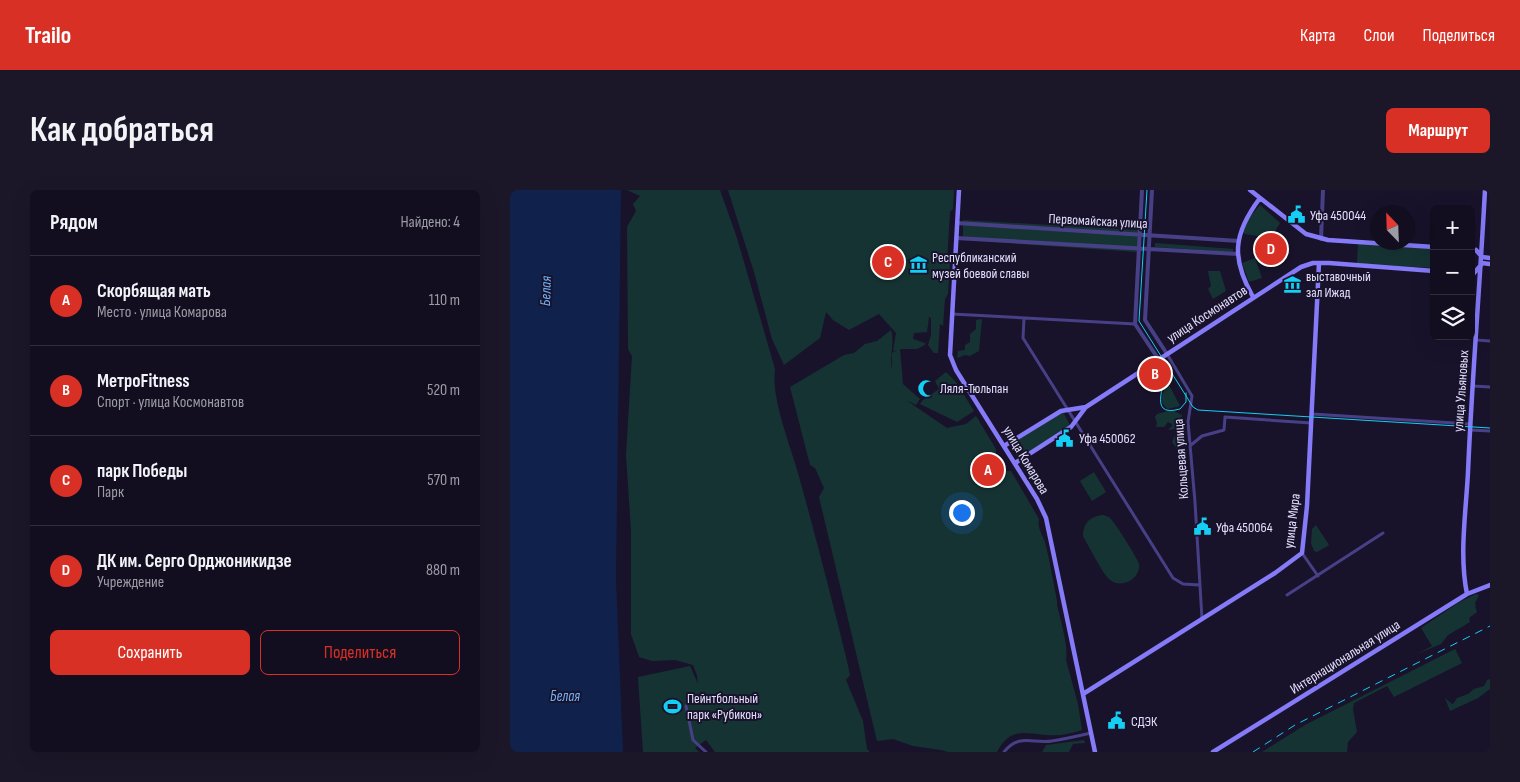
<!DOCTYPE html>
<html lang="ru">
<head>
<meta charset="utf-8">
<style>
	:root { --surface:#120e20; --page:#1b1729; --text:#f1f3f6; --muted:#9c9ca5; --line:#312e3e; --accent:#d93025 }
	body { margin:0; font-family:"Sofia Sans Condensed",sans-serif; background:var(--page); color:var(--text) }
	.controls { position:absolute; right:15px; top:15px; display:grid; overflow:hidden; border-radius:8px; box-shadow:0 5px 20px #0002 }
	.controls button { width:45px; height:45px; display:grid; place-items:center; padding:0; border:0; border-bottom:1px solid var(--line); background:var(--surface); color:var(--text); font:25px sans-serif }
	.compass { position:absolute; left:860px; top:15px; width:45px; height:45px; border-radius:50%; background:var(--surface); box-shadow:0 5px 20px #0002; rotate:337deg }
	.you { position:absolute; left:451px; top:322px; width:18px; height:18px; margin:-12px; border:4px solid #fff; border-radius:50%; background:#1a73e8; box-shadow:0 0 0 8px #1a73e833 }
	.badge { display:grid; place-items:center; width:32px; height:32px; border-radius:50%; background:var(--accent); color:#fff; font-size:16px; font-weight:700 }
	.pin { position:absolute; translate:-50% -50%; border:2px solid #fff; box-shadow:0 1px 5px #0006 }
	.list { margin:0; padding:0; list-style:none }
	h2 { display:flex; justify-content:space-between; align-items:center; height:65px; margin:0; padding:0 20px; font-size:21px }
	h2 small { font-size:16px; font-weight:400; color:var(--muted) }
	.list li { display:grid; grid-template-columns:32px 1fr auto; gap:15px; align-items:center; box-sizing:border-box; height:90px; padding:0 20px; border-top:1px solid var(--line) }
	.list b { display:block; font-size:19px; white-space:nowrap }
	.list p { margin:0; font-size:16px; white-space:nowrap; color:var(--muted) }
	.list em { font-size:16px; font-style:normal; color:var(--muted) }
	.actions { display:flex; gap:10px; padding:15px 20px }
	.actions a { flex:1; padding:11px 0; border:1px solid var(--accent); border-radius:8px; text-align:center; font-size:18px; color:var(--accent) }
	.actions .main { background:var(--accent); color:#fff }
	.icon { flex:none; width:28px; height:28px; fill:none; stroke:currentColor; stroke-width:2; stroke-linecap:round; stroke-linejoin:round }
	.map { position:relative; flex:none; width:980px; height:562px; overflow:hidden; border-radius:8px }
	header { display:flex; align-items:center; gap:30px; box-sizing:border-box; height:70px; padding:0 25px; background:var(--accent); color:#fff }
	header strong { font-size:24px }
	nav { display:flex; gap:28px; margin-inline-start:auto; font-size:18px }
	.intro { display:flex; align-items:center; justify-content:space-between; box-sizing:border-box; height:120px; padding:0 30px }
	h1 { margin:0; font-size:35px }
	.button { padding:12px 22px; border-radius:8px; background:var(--accent); color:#fff; font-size:18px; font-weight:700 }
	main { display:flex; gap:30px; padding:0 30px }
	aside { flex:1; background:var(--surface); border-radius:8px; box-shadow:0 5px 20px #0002 }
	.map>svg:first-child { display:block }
	.green { fill:#163334 }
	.water { fill:#10224c }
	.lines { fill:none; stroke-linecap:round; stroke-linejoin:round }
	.minor { stroke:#474087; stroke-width:3 }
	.tertiary { stroke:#474087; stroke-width:4 }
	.secondary { stroke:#857af8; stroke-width:4.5 }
	.tram { stroke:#14cef3; stroke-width:1 }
	.rail { stroke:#14cef3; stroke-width:1; stroke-dasharray:8 6; stroke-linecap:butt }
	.labels { text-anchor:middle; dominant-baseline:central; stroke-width:4; stroke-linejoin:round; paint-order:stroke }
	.poi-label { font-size:14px; fill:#e3defd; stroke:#18132b; text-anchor:start }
	.street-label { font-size:14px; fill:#e3defd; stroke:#18132b }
	.water-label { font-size:15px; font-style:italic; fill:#71b1f8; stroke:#18132b }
</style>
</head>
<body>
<header>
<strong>Trailo</strong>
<nav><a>Карта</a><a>Слои</a><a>Поделиться</a></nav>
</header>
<div class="intro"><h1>Как добраться</h1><a class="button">Маршрут</a></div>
<main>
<aside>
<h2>Рядом<small>Найдено: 4</small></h2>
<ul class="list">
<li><span class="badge">A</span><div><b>Скорбящая мать</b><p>Место · улица Комарова</p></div><em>110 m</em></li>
<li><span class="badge">B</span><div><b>МетроFitness</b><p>Спорт · улица Космонавтов</p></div><em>520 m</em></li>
<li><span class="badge">C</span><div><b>парк Победы</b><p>Парк</p></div><em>570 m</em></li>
<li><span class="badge">D</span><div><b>ДК им. Серго Орджоникидзе</b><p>Учреждение</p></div><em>880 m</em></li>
</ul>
<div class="actions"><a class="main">Сохранить</a><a>Поделиться</a></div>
</aside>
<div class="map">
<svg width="980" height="562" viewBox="0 0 980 562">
	<rect width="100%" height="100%" fill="#18132b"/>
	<!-- green -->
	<path class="green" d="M117,0H210L227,48L265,179C261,209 280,254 288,283C305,344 321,406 336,467L340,485L336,490L353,531L357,559L360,562H205L196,550L185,558L189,562H133L128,487L180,476L188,494L187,485L183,475L165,470L142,471L129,467L121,444V340L116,265L122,166L118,159L117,37L126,21L123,14L130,6Z
		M218,0H444L443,19L440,22L437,70L440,73L438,104L435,109L433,136L430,134L428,163H424L418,155L421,145V128L419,127L417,142L404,143L403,149L415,153V155L407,159H390L393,194L410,209L406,215L396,210L437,238L456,234L466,226L486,259V263L481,266L465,271L460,280V287C469,295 476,293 486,288L485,283L493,278L496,281H501L529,329C527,337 532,344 535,352C540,371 543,391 547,411V415C550,428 559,458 556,470L568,514L572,540C561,544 549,546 537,545C515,543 500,537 487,562H438L431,560L403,556L383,549L367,551L309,307L314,298L305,278L300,275L280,197L334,165L344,163L355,154L367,151L381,140C385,153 379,168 382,180V163L387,160L383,161L386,143L369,124L339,140L323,130L316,122L310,148L274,175L262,149L244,82Z
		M750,15L770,33L761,48L735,44L733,42L739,28Z
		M453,30L629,40L627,62L453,50Z
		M645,53L723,59V62L645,57Z
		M848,53L924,59V78L847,74Z
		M745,68L752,88L739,92L732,73Z
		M698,81H710L716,101L703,109L698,99L701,96Z
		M472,129L469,161L460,166L455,165L447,168L448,161L455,160V155L460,152V144L466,139V130Z
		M436,182L446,192L464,221L447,232L410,214L413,210L429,199L425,191Z
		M658,193L670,216L658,219C647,212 653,202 658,193Z
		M552,220L561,237L509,270L499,253Z
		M658,221H664L672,225L671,234L674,236V239L670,242V259H667L662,252L666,244L665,239L658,240L662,236V234L658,232L654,237H646L647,233L645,227L647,224Z
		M584,282L596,302L582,311L570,291Z
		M593,325C595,326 598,326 600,328C604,331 628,369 629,374C631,389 611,400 599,389C593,384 578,355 573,346C573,333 580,326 593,325Z
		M806,335L819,355L807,362L804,361L801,353L802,339Z
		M966,404L969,405L965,413L966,416H965L967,422L959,428L960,432L938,445L931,454L907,464L922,456L911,438L948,413Z
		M945,459L952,473L884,507L877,496L844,513L843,519L847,542L838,552L837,562H752L795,535Z
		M980,489V499L968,508L940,521L935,508L942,514L944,513L947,508L958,504L964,499L974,496L977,490Z
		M574,550L575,553L563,554L559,562H532L536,555Z"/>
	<!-- water -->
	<path class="water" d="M0,0H111L106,389L113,562H0Z"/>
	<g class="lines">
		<!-- minor -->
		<path class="minor" d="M442,124L625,134
			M514,128L513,148L663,388L673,394L690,395
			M966,150L980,151
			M657,164L682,206L678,232L685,312L692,429
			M963,196L980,197
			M802,224L960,234
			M960,240L980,241
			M681,255L692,246L714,240L715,227L801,233
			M792,363L808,386
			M777,405L873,343
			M176,516L183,550L196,562
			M494,562C509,543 523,554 542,551C555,549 568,546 581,543"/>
		<!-- tertiary -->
		<path class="tertiary" d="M632,0L625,134L649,170
			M642,0L635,130L657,164
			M447,33L729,51
			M446,48L728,64
			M811,49L813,0"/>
		<!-- secondary -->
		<path class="secondary" d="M449,0L440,165L446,180L527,309L536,328L585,562
			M740,0L796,44L818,50L924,57
			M966,60L972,67L980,68
			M972,73L980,74
			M964,83L971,75
			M743,107C721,68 723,44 750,8
			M494,256L551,221L576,217
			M505,273L561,237L576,217L791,77L803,73H819L924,81
			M957,404C949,365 956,322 958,282C962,188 970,94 975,0
			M573,504L765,383L792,363L797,316L809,73
			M703,562L957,404L980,395"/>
		<!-- tram -->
		<path class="tram" d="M637,0L629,131L683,217L688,220L980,238
			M655,173C660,188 634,229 670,219L676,212V203"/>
		<!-- rail -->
		<path class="rail" d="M743,562L785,535L980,436"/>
	</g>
	<!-- icons -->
	<defs>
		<symbol id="civic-bare" viewBox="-9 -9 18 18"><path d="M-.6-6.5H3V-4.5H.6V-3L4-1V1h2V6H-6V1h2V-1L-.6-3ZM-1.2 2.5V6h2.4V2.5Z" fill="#14cef3" stroke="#18132b" stroke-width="2.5" paint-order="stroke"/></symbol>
		<symbol id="museum-bare" viewBox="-9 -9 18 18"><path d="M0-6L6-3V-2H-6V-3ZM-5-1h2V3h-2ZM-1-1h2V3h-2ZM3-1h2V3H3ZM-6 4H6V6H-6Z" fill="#14cef3" stroke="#18132b" stroke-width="2.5" paint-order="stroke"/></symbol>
		<symbol id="mosque-bare" viewBox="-9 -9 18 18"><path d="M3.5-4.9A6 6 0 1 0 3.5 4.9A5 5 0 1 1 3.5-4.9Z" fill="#14cef3" stroke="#18132b" stroke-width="2.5" paint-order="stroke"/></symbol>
		<symbol id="stadium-bare" viewBox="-9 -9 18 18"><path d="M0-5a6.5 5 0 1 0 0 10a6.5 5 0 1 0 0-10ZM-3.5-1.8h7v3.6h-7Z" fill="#14cef3" stroke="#18132b" stroke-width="2.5" paint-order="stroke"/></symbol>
	</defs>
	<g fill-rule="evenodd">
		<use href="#civic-bare" x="774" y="12" width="25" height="25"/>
		<use href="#museum-bare" x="396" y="62" width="25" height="25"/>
		<use href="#museum-bare" x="770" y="82" width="25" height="25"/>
		<use href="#mosque-bare" x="404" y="186" width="25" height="25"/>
		<use href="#civic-bare" x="542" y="236" width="25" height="25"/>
		<use href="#civic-bare" x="680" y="324" width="25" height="25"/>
		<use href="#stadium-bare" x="150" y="504" width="25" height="25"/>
		<use href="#civic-bare" x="594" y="518" width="25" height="25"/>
	</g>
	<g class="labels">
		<!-- poi labels -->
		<g class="poi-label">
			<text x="800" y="25">Уфа 450044</text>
			<text x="422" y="67">Республиканский<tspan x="422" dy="16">музей боевой славы</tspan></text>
			<text x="796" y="86">выставочный<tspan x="796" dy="16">зал Ижад</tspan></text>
			<text x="430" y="198">Ляля-Тюльпан</text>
			<text x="569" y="248">Уфа 450062</text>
			<text x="706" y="337">Уфа 450064</text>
			<text x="177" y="508">Пейнтбольный<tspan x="177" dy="16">парк «Рубикон»</tspan></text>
			<text x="621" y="531">СДЭК</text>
		</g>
		<!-- street labels -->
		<g class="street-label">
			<text transform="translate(588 31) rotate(3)">Первомайская улица</text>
			<text transform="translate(697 124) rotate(-33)">улица Космонавтов</text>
			<text transform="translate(951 201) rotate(-86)">улица Ульяновых</text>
			<text transform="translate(671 269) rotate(-94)">Кольцевая улица</text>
			<text transform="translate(516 270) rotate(59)">улица Комарова</text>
			<text transform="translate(782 331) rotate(-83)">улица Мира</text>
			<text transform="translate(835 467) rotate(-32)">Интернациональная улица</text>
		</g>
		<!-- water labels -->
		<g class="water-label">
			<text transform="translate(36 101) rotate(-88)">Белая</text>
			<text x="55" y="506">Белая</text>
		</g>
	</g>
</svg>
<div class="controls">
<button>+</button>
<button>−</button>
<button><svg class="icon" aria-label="layers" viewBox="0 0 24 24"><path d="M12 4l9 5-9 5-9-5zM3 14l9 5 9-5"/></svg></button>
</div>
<svg class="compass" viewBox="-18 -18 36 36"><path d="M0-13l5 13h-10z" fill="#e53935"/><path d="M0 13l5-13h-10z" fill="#9c9ca5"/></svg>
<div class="you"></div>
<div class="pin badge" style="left:478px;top:280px">A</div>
<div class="pin badge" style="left:645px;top:184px">B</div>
<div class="pin badge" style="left:378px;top:72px">C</div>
<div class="pin badge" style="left:761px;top:59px">D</div>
</div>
</main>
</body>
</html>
